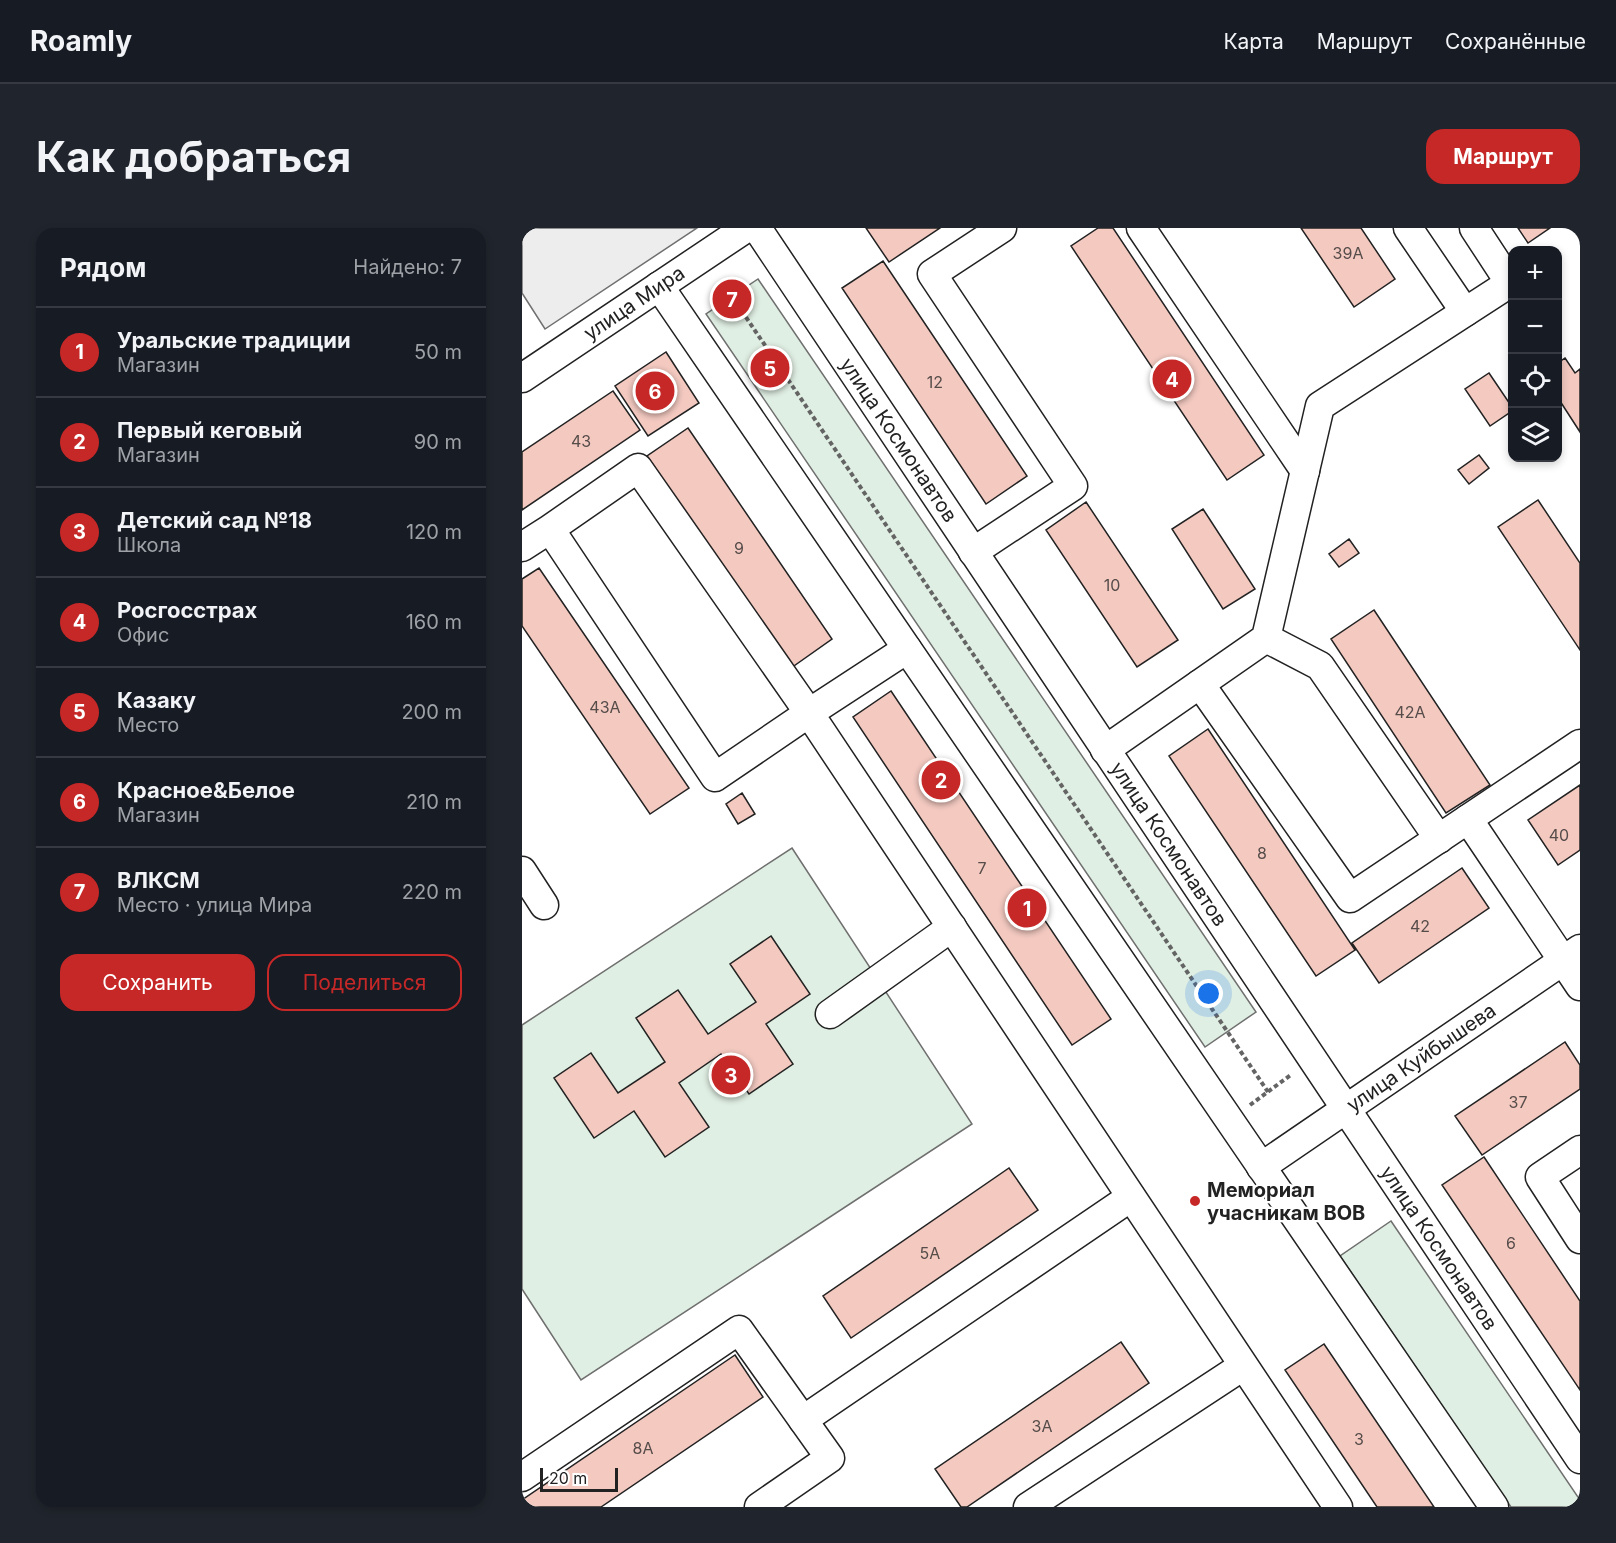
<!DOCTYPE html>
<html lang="ru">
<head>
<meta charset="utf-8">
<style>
	:root { --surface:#171b24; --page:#20242c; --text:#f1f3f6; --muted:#9ea1a6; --line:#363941; --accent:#c62828 }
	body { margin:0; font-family:Inter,sans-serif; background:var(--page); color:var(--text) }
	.controls { position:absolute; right:18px; top:18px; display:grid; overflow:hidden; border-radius:12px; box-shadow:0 3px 9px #0003 }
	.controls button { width:54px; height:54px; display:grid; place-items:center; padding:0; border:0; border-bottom:2px solid var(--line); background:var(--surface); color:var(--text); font:30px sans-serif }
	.scale { position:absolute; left:18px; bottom:15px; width:78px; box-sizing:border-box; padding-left:6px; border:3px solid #222; border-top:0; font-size:16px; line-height:21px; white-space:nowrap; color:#222; -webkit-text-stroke:4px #fff; paint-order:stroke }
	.you { position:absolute; left:687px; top:766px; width:21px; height:21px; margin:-15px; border:4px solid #fff; border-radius:50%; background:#1a73e8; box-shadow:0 0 0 9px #1a73e833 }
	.badge { display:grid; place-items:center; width:39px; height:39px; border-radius:50%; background:var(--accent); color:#fff; font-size:20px; font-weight:700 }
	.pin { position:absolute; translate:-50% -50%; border:3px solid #fff; box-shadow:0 2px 6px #0006 }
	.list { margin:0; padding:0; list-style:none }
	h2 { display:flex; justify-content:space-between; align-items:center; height:78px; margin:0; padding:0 24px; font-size:26px }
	h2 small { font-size:20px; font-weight:400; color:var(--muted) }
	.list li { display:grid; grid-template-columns:39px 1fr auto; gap:18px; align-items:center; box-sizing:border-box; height:90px; padding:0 24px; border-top:2px solid var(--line) }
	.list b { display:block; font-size:22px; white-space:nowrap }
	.list p { margin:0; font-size:20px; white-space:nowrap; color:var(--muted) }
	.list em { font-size:20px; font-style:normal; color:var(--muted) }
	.actions { display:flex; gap:12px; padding:18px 24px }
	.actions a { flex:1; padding:14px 0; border:2px solid var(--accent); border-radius:18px; text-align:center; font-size:21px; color:var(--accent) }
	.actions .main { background:var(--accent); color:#fff }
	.icon { flex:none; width:33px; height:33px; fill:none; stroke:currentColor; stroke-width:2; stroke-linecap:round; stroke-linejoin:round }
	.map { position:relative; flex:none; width:1058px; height:1279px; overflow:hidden; border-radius:18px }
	header { display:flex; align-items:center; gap:36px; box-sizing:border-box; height:84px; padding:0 30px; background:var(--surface); border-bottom:2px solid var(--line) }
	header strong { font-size:28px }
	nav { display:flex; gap:33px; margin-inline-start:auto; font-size:21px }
	.intro { display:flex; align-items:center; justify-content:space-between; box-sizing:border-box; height:144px; padding:0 36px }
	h1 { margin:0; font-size:42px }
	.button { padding:15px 27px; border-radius:18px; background:var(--accent); color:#fff; font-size:21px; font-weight:700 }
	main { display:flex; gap:36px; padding:0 36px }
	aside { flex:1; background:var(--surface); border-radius:18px; box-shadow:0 3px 9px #0003 }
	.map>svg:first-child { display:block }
	.green { fill:#e0efe3; stroke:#6f6f6f; stroke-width:1.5 }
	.parking { fill:#ededed; stroke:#6f6f6f; stroke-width:1.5 }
	.building { fill:#f3c9c0; stroke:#222; stroke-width:1.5 }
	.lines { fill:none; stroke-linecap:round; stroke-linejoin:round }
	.minor-casing { stroke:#222; stroke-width:31 }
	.path { stroke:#646464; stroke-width:4; stroke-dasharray:4.5 3; stroke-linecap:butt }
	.minor { stroke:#fff; stroke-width:28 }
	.poi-dot { fill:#c62828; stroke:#fff; stroke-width:2 }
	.labels { text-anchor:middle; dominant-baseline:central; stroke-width:4.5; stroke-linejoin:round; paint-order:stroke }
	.number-label { font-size:16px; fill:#564c4a }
	.street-label { font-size:20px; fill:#222; stroke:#fff }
	.poi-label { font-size:20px; font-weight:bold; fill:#222; stroke:#fff; text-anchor:start }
</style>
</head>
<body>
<header>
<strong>Roamly</strong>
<nav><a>Карта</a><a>Маршрут</a><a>Сохранённые</a></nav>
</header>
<div class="intro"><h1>Как добраться</h1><a class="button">Маршрут</a></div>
<main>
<aside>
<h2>Рядом<small>Найдено: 7</small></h2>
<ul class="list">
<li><span class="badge">1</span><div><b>Уральские традиции</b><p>Магазин</p></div><em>50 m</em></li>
<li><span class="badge">2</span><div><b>Первый кеговый</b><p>Магазин</p></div><em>90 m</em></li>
<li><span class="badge">3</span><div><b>Детский сад №18</b><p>Школа</p></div><em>120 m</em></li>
<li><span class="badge">4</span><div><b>Росгосстрах</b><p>Офис</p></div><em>160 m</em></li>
<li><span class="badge">5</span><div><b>Казаку</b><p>Место</p></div><em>200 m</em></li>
<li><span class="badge">6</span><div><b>Красное&amp;Белое</b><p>Магазин</p></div><em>210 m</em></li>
<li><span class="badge">7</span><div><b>ВЛКСМ</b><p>Место · улица Мира</p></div><em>220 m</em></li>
</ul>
<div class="actions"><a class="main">Сохранить</a><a>Поделиться</a></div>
</aside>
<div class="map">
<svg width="1058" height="1279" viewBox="0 0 1058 1279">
	<rect width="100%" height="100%" fill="#fff"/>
	<!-- green -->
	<path class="green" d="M236,51L734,784L683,819L184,86Z
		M270,620L450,896L59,1152L0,1061V797Z
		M869,993L1058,1272V1279H989L818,1028Z"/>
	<!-- parking -->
	<path class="parking" d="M0,0H175L23,101L0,65Z"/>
	<!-- building -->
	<path class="building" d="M344,0H418L367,34Z
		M576,0H591L742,227L705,252L549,18Z
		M779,0H839L873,51L832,79Z
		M996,0H1028L1006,15Z
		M361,33L505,248L464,276L320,60Z
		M144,124L177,175L126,208L93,158Z
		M1043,130L1053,145L1058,141V204L1036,170V135Z
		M967,145L990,179V183L968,198L943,161Z
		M91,163L118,202L0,282V224Z
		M166,200L310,411L269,440L125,228Z
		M957,227L967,240L947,256L936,242Z
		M1016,272L1058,335V422L976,299Z
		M564,274L656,412L615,439L524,302Z
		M681,281L733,361L701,381L650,301Z
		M827,311L837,325L817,339L807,326Z
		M17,340L167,560L128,586L0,398V351Z
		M852,382L968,557L924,585L809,411Z
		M369,463L589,791L550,817L331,489Z
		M686,501L833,722L794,748L647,528Z
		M1058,557V622L1036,637L1006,592Z
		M220,565L233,586L216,596L204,576Z
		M940,640L967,680L857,755L830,715Z
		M249,708L288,766L244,796L271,836L227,866L199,826L157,855L187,899L143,929L112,883L72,910L32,850L69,825L96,865L143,834L114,790L156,762L186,806L234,774L208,736Z
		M1043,814L1058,837V861L960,927L933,888Z
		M962,929L1058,1073V1162L920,957Z
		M487,940L516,982L329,1110L301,1068Z
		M599,1114L627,1155L445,1279H439L413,1241Z
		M802,1116L912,1279H855L763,1142Z
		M213,1127L241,1169L79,1279H0V1272Z"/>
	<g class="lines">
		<defs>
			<g id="minor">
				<path id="s1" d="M235,0L1058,1231"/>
				<path d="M619,0L783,243"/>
				<path d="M886,0L943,84"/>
				<path d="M137,58L972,1279"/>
				<path id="s2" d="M0,150L224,0"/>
				<path d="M0,319L28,301L193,549L287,485L116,240L28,301"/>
				<path d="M451,324L551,258L410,46L480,0"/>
				<path d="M744,410L798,438L917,611"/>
				<path d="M385,421L287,485L816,1279"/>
				<path d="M678,456L828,670L1058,516"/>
				<path d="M583,522L744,410L798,178L988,55L952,0"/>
				<path d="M946,591L1058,758"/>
				<path d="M0,643L22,677"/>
				<path d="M308,786L430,699"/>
				<path d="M1058,922L1018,949L1058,1011"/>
				<path id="s3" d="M739,939L1058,721"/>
				<path d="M281,1192L609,969"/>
				<path d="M0,1249L217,1102L308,1230L237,1279"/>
				<path d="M506,1279L721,1138"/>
			</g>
		</defs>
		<!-- minor casing -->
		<use href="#minor" class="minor-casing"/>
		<!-- path -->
		<path class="path" d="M203,58L746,864
			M728,877L770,846"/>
		<!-- minor -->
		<use href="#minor" class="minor"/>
	</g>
	<!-- markers -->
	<circle class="poi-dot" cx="673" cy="973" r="6"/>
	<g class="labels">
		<!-- number labels -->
		<g class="number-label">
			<text x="826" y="25">39А</text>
			<text x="413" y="154">12</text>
			<text x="59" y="213">43</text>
			<text x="217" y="320">9</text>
			<text x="590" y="357">10</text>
			<text x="83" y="479">43А</text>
			<text x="888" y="484">42А</text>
			<text x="1037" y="607">40</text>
			<text x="740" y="625">8</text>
			<text x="460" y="640">7</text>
			<text x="898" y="698">42</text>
			<text x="996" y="874">37</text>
			<text x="989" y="1015">6</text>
			<text x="408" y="1025">5А</text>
			<text x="520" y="1198">3А</text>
			<text x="837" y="1211">3</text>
			<text x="121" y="1220">8А</text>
		</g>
		<!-- street labels -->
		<g class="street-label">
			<text stroke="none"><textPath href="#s2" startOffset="135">улица Мира</textPath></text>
			<text stroke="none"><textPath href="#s1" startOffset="255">улица Космонавтов</textPath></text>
			<text stroke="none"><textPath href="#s1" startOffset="741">улица Космонавтов</textPath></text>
			<text stroke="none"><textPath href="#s3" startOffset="194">улица Куйбышева</textPath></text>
			<text stroke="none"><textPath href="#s1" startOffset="1227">улица Космонавтов</textPath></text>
		</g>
		<!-- poi labels -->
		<g class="poi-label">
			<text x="685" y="962">Мемориал<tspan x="685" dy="23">учасникам ВОВ</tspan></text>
		</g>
	</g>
</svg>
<div class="controls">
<button>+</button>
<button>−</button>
<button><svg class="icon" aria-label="locate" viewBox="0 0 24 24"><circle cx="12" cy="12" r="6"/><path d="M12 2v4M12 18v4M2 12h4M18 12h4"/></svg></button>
<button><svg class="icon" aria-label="layers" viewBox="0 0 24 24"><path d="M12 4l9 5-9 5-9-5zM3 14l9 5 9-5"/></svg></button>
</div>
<div class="scale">20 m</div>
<div class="you"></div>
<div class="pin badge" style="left:505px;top:680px">1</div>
<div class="pin badge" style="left:419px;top:552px">2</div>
<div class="pin badge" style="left:209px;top:847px">3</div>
<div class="pin badge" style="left:650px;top:151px">4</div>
<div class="pin badge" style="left:248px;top:140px">5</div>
<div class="pin badge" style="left:133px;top:163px">6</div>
<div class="pin badge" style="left:210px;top:71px">7</div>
</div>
</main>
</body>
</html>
